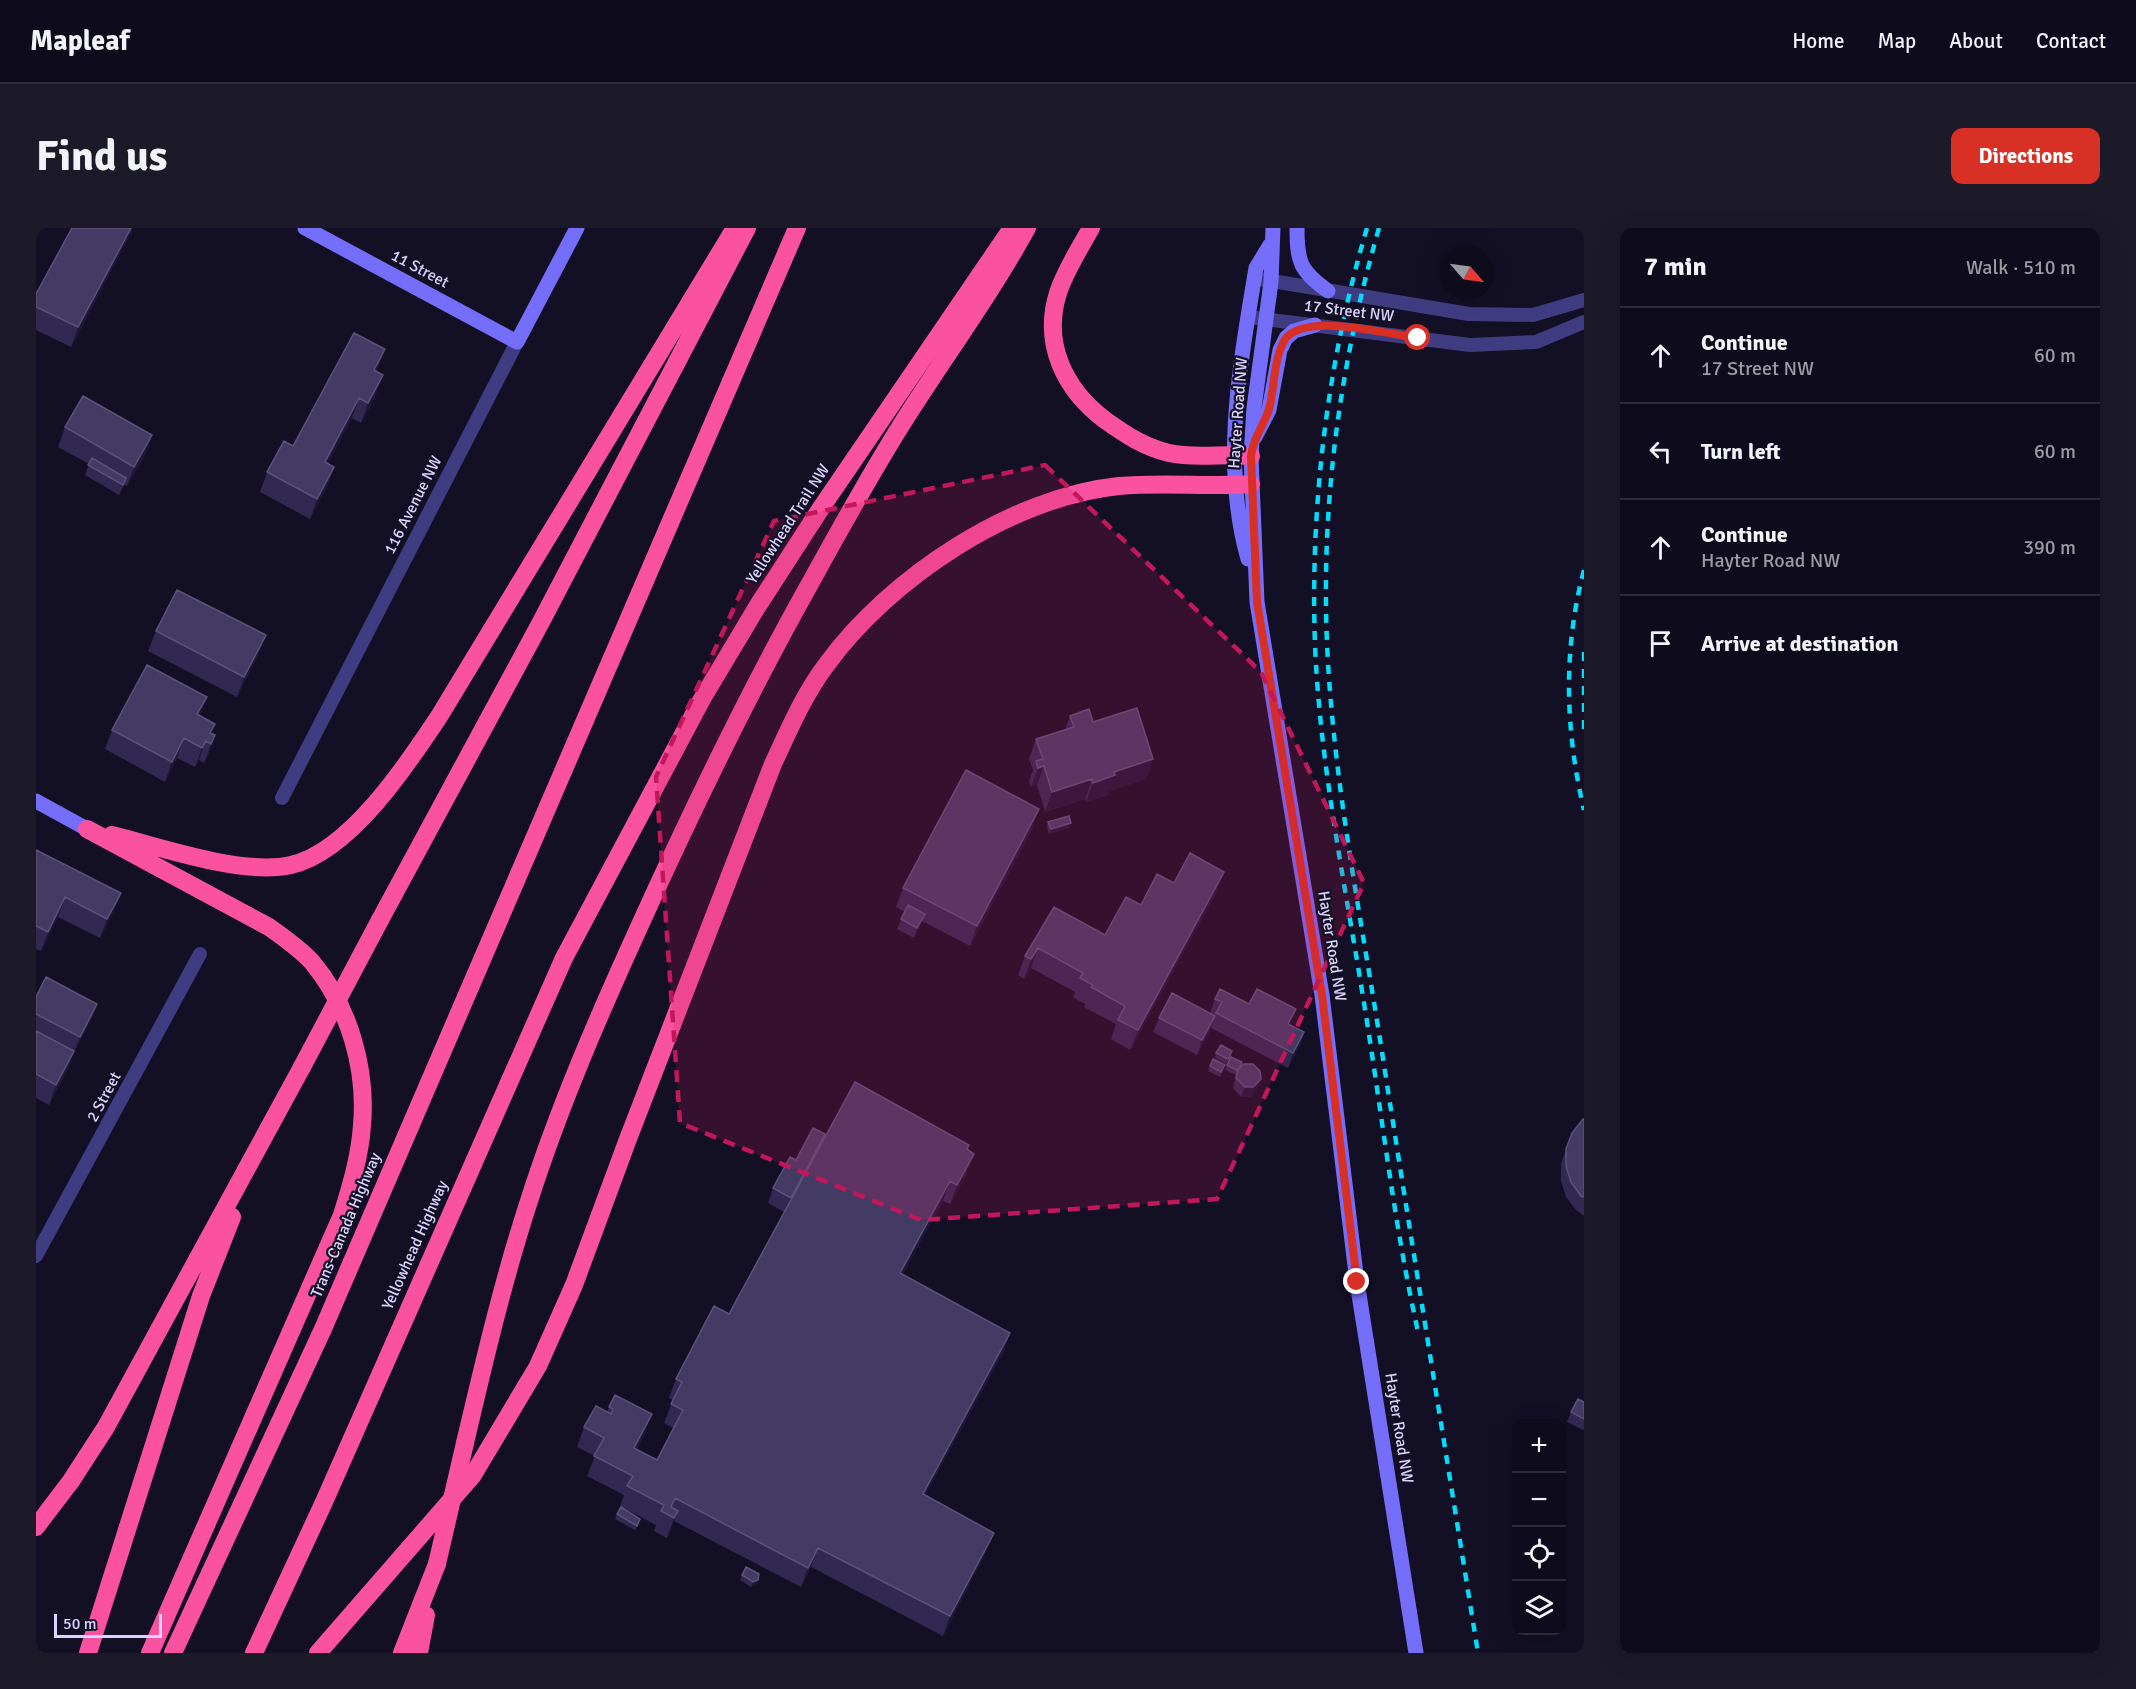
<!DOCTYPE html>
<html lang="en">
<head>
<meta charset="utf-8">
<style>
	:root { --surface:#0e0b1c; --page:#1c1929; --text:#f1f3f6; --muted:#9b9ba3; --line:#2e2b3b; --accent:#d93025 }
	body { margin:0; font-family:Signika,sans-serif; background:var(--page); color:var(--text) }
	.controls { position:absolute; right:18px; bottom:18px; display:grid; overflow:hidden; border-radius:12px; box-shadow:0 6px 24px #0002 }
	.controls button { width:54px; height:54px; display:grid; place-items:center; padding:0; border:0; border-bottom:2px solid var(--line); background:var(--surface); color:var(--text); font:30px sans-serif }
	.compass { position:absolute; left:1404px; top:18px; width:54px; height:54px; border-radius:50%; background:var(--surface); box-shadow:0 6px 24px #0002; rotate:118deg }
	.scale { position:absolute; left:18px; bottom:15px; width:108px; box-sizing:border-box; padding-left:6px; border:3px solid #dad4fe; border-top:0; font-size:16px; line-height:21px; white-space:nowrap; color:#dad4fe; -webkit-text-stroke:4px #130f25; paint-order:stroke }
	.stop { position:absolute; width:18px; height:18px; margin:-14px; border:4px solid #d93025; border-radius:50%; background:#fff }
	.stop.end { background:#d93025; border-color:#fff; box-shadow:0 2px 6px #0008 }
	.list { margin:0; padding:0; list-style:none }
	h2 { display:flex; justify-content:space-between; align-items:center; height:78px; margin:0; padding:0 24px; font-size:26px }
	h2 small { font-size:20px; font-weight:400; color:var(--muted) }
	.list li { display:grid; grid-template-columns:39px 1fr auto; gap:18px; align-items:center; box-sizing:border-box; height:96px; padding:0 24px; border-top:2px solid var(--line) }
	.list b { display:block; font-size:22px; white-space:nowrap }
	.list p { margin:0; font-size:20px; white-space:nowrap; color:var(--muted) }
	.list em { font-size:20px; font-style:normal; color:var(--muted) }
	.icon { flex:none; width:33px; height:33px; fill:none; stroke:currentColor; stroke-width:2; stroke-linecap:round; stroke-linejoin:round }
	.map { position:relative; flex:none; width:1548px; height:1425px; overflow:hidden; border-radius:12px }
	header { display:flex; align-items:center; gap:36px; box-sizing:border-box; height:84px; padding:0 30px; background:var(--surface); border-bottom:2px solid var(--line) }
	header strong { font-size:28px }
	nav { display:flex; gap:33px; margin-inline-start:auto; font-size:21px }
	.intro { display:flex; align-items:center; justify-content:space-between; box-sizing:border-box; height:144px; padding:0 36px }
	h1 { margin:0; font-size:42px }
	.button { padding:15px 27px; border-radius:12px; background:var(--accent); color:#fff; font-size:21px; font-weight:700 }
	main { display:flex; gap:36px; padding:0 36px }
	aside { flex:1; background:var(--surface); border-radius:12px; box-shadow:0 6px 24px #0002 }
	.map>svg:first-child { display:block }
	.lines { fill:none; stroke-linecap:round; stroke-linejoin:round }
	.street { stroke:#403c82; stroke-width:14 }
	.secondary { stroke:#746efb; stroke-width:15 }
	.highway { stroke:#fa52a0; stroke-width:18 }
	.rail { stroke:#06dbf7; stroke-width:4.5; stroke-dasharray:9 8; stroke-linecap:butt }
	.highway-bridge { stroke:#fa52a0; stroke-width:18 }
	.wall { fill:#322952 }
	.shaded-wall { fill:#1e1738 }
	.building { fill:#443b64; stroke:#5b537c; stroke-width:1.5 }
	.route { stroke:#d93025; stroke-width:8 }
	.marked { fill:#c2185b; fill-opacity:0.2; stroke:#c2185b; stroke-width:4.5; stroke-dasharray:12 8; stroke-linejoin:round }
	.labels { text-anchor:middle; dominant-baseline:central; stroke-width:4.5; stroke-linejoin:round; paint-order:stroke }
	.street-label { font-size:16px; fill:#dad4fe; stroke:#130f25 }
</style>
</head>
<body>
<header>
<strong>Mapleaf</strong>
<nav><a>Home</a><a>Map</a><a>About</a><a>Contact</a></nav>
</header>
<div class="intro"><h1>Find us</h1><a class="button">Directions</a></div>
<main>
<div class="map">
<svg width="1548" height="1425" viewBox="0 0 1548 1425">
	<rect width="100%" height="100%" fill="#130f25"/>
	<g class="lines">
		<!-- street -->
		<path class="street" d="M1218,50L1433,86L1497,87L1548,72
			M1212,89L1434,117L1500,114L1548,94
			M246,570L481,114
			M0,1028L164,726"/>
		<!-- secondary -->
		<path class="secondary" d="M269,0L481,114L541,0
			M1237,0L1235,54L1218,180L1215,228L1221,374L1286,767L1321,1054L1380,1425
			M1261,0C1261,34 1264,43 1292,63
			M1219,209L1233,182L1244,122L1250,110L1258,103L1279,97
			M1212,331C1185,236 1204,136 1220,40L1234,17
			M0,573L51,601"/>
		<!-- highway -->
		<path class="highway" d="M1055,0C1044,20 1029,43 1022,65C1006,116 1029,162 1069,192C1090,207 1108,219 1133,225C1159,231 1189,225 1215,228
			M51,601L233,699C248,710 263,720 276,734C313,778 331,841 326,897C324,928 315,958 306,987L114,1425
			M76,607C125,619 206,648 255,637C314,624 373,534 404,487L699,0
			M344,692L505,394L711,0
			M429,1215C448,1134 467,1053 493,973C523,879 563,787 604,697C657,580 713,464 776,352C804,301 833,249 864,199C906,132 953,69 991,0
			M0,1299L35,1253L70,1199L266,839
			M52,1425L165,1068L196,989
			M137,1425L287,1101L761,0
			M218,1425L288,1274L528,730L666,471L721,379L785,280L976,0
			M282,1425L437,1247L502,1138L538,1057L592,911L737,536C753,502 768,466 791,436C854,350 975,269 1083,258C1127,254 1171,259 1215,256
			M366,1425L401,1336
			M383,1425L390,1387"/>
		<!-- rail -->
		<path class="rail" d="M1331,0C1291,135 1274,277 1279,417C1284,537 1309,656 1328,775C1346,885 1358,998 1383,1108
			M1343,0C1304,136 1285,273 1291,415C1297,552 1325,689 1346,824C1377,1024 1410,1225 1442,1425
			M1548,342C1527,421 1529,502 1548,582
			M1548,424V501"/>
		<!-- highway-bridge -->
		<path class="highway-bridge" d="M266,839L344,692
			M401,1336L429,1215"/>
	</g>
	<!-- wall -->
	<path class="wall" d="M96,3L35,119L0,102V66Z
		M342,141L340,144V167L325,195L316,190L292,235L298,239L291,258L274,291L224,264L231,244L257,218Z
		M29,199L116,207L109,227L91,258L88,257L83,267L49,247L53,236L22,219Z
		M120,403L222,427L201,469L112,423Z
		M164,487L175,505L179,507L172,527L168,535L163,532L159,539L141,530L129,554L69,521L76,502Z
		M1034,488L1057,494L1117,531L1110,551L1073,563L1072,567L1050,574L1049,571L1009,584L1001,557L995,559L993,553L997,542L993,531L1000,511L1029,502Z
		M1012,594L1033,600L1013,606L1011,599Z
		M996,601L934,718L886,693L878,710L861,701L869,684L860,679L867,660Z
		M0,622L85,665L77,684L64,710L22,689L5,723L0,721Z
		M1138,655L1181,663L1094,822L1075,811L1080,796L1048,779L1049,776L1037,769L1039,764L995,740L988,751L982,747L989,728L1018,679L1069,707L1105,677Z
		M0,769L61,776L56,790L38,824L31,843L13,877L0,870Z
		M1179,771L1254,797L1268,804L1263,819L1252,840L1175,800L1179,788L1174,802L1161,827L1117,804L1123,790L1174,785Z
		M1180,825L1194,828L1190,836L1179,830Z
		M1191,837L1205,839L1221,861L1214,869H1205L1197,860L1200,847L1189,842Z
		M1174,838L1187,842L1184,849L1172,843Z
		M1548,891V988L1540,982L1530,969L1525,953V935L1536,905Z
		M785,916L931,922V945L914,976L907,973L866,1047L974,1105L967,1125L889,1267L950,1324L907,1408L775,1339L765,1359L638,1293L631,1310L618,1303L620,1297L584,1278L588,1267L551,1248L559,1228L541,1219L548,1199L571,1184L579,1167L609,1206L601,1221L621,1232L637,1200L628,1195L637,1172L633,1170L640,1151L693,1086L748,984L732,975L737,960L760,932Z
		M1548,1174V1200L1547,1202L1531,1194L1535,1184Z
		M581,1286L603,1295L599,1302L579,1291Z
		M706,1347L722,1352L721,1356L715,1359L704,1352Z"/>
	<!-- shaded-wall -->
	<path class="shaded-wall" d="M95,0H97L96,3L35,119L42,99Z
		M349,121L342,141L331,162L338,142Z
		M347,147L340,167L325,195L332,175Z
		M323,170L316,190L282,254L289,234Z
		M116,207L109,227L91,258L98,239Z
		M298,239L291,258L274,291L281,271Z
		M230,407L222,427L201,469L208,449Z
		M171,469L164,488L161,486Z
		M179,507L172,527L168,535L175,516Z
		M148,510L141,530L129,554L136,534Z
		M170,513L163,532L159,539L166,520Z
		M1117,531L1110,551L1073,563L1072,567L1050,574L1057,555L1078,544Z
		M1008,538L1001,557L995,559L1002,540Z
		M1056,551L1049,571L1009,584L1016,564Z
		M1003,581L996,601L934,718L941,698Z
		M1035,595L1033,600L1013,606L1015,601Z
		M1188,644L1181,663L1094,822L1102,802Z
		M85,665L77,684L64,710L71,691Z
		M29,669L22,689L5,723L12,704Z
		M889,686L885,695L878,710L881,700Z
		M1002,720L995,740L988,751L995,731Z
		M61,776L56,790L38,824L44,809Z
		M1179,788L1174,802L1161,827L1166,812Z
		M1268,804L1263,819L1252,840L1257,825Z
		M38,823L31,843L13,877L20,857Z
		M1225,851L1221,861L1214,869H1205L1209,859Z
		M789,906L783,921L749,984L755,970Z
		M938,926L931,945L914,976L921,957Z
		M914,953L907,973L857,1065L864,1045Z
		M974,1105L967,1125L879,1285L887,1266Z
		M616,1186L609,1206L591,1240L598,1220Z
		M642,1283L635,1302L631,1310L638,1290Z
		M958,1305L950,1324L907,1408L914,1388Z
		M782,1320L775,1339L765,1359L772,1340Z
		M722,1352L721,1356L715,1359L717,1354Z"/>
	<!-- building -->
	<path class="building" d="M36,0H95L42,99L0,79V66Z
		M318,105L349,121L338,142L347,147L332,175L323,170L289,234L298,239L281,271L231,244L248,213L257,218Z
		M47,168L116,207L98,239L29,199Z
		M56,230L90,250L87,257L52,237Z
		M141,362L230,407L208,449L120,403Z
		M111,437L171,469L161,486L179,496L174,505L179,507L175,516L170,513L166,520L148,510L136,534L76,502Z
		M1101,480L1117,531L1078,544L1079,547L1057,555L1056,551L1016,564L1008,538L1002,540L1000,533L1007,531L1000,511L1038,499L1034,488L1053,481L1057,494Z
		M930,542L1003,581L941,698L867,660Z
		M1033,588L1035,595L1015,601L1012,594Z
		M0,622L85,665L71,691L29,669L12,704L0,698Z
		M1154,625L1188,644L1102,802L1082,792L1089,778L1055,759L1057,757L1044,750L1047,745L1002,720L995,731L989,728L1018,679L1069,707L1090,669L1105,677L1121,646L1138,655Z
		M872,677L889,686L881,700L865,691Z
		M10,749L61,776L44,809L0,786V769Z
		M1184,761L1213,776L1221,761L1260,781L1252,796L1268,804L1257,825L1180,785L1186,774L1179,771Z
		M1136,765L1179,788L1166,812L1123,790Z
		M0,803L38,823L20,857L0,846Z
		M1185,817L1196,823L1192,831L1180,825Z
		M1195,829L1206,834L1202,843L1191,837Z
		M1177,831L1189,837L1185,844L1174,838Z
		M1208,836H1217L1224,843L1225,851L1217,859H1209L1200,850L1202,841Z
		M819,854L933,917L931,921L938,926L921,957L914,953L864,1045L974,1105L887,1266L958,1305L914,1388L782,1320L772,1340L639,1270L635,1279L642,1283L638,1290L625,1283L628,1277L591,1258L597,1248L558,1228L568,1210L548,1199L560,1178L575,1186L577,1181L573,1179L579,1167L616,1186L598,1220L621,1232L647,1182L635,1176L646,1154L640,1151L678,1078L693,1086Z
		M1547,891H1548V969L1545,968L1535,954L1530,938V921L1536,905Z
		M777,900L789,906L755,970L737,960L754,929L760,932Z
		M1542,1171L1548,1174V1191L1535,1184Z
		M585,1279L604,1291L601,1298L581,1286Z
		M710,1339L723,1346L722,1352L717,1354L706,1347Z"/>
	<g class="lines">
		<!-- route -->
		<path class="route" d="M1321,1054L1286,767L1221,374L1215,228C1217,209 1228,198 1233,181C1239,159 1237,134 1248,113C1265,83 1353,106 1382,110"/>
	</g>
	<!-- marked area -->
	<path class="marked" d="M1009,237L1225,444L1328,655L1181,971L885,992L644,895L620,549L738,293Z"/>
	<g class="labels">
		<!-- street labels -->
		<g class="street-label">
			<text transform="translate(384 41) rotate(28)">11 Street</text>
			<text transform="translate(1313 83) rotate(7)">17 Street NW</text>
			<text transform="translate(1202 185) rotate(-86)">Hayter Road NW</text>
			<text transform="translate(377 277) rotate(-63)">116 Avenue NW</text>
			<text transform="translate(752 296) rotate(-57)">Yellowhead Trail NW</text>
			<text transform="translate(1296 718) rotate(81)">Hayter Road NW</text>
			<text transform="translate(68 869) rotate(-62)">2 Street</text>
			<text transform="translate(310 997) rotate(-67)">Trans-Canada Highway</text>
			<text transform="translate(379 1017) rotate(-66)">Yellowhead Highway</text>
			<text transform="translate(1363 1200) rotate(81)">Hayter Road NW</text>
		</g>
	</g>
</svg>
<div class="controls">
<button>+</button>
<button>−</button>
<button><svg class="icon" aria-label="locate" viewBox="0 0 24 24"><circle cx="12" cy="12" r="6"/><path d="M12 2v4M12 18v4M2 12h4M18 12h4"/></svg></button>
<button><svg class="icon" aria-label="layers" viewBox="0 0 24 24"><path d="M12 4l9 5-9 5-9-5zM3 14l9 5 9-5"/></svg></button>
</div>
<svg class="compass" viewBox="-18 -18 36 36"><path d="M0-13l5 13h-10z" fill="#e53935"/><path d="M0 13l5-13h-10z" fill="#9b9ba3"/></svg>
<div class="scale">50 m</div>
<div class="stop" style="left:1382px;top:110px"></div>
<div class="stop end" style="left:1321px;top:1054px"></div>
</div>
<aside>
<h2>7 min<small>Walk · 510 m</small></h2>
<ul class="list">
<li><svg class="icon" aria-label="ahead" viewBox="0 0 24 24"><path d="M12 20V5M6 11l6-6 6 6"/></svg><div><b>Continue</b><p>17 Street NW</p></div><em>60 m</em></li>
<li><svg class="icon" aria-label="left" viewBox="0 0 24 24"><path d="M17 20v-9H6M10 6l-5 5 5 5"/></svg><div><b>Turn left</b></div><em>60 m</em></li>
<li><svg class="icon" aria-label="ahead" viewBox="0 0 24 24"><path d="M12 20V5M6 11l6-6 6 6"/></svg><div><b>Continue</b><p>Hayter Road NW</p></div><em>390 m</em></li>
<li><svg class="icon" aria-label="arrive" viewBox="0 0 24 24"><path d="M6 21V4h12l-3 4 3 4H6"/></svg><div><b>Arrive at destination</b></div></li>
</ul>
</aside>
</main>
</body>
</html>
